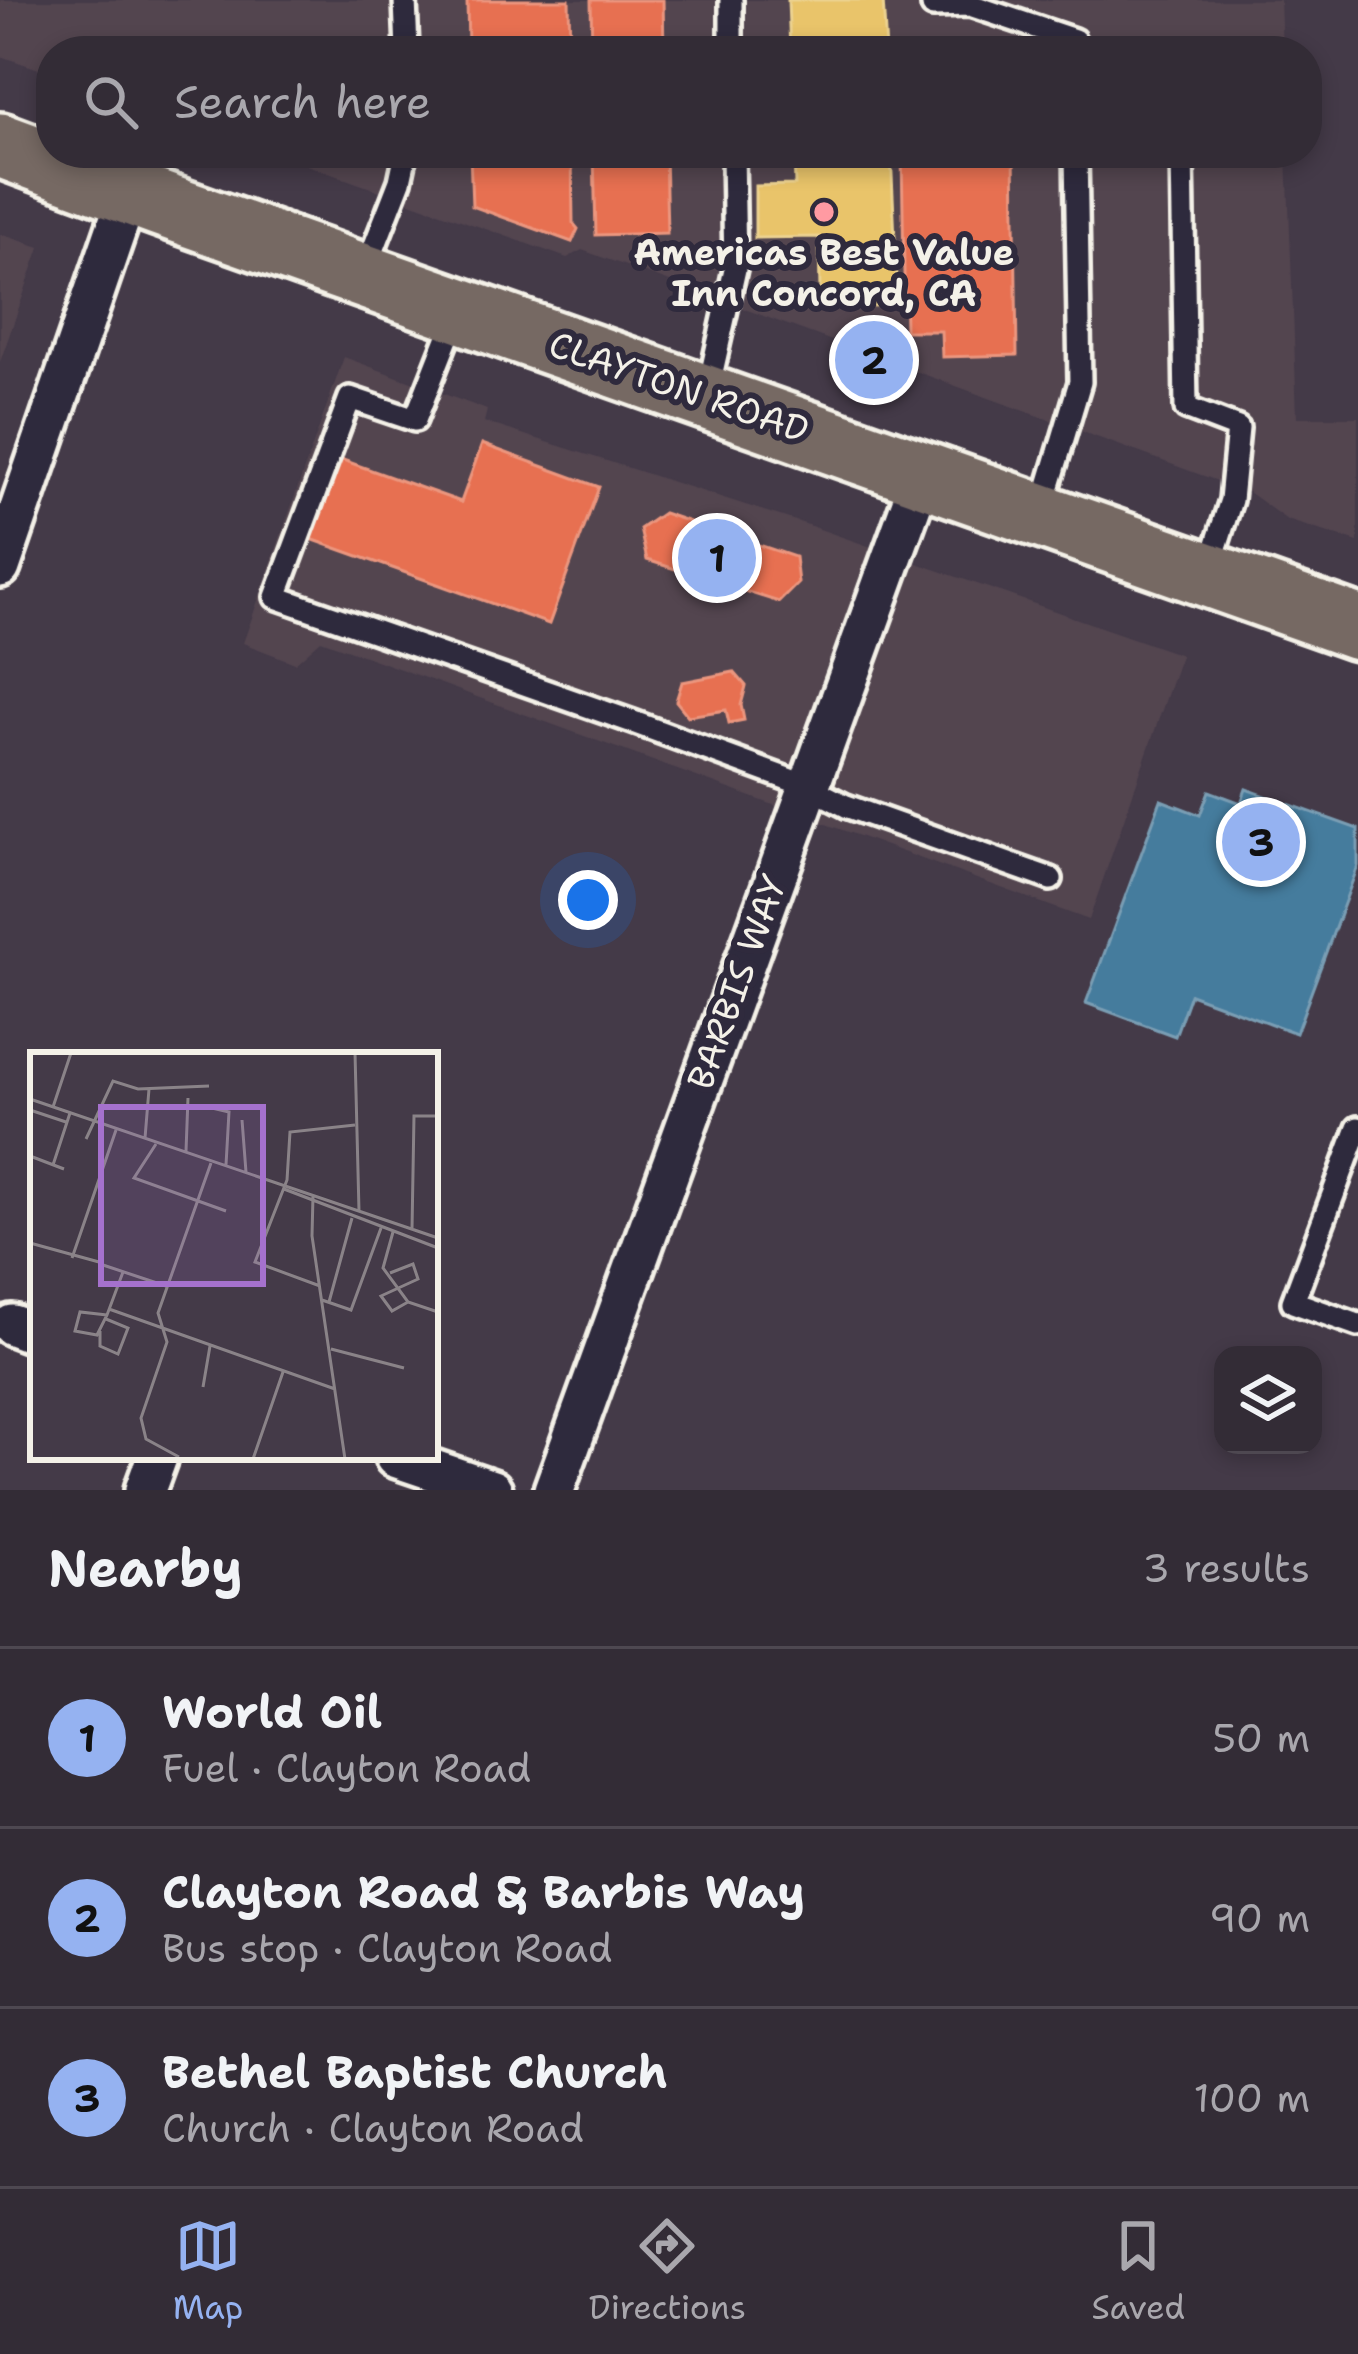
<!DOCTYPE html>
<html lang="en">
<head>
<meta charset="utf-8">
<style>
	:root { --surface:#332c36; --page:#3b343e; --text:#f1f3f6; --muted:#a9a7ad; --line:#4e4851; --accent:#95b2f1 }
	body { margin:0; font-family:"Shantell Sans",sans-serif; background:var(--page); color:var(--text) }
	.controls { position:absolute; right:36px; bottom:36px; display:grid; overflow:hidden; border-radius:24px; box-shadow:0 6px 18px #0003 }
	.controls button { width:108px; height:108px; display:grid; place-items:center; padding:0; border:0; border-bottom:3px solid var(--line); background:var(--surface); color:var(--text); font:60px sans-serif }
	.you { position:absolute; left:588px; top:900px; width:42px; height:42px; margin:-30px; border:9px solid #fff; border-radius:50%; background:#1a73e8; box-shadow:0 0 0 18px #1a73e833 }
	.badge { display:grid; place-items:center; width:78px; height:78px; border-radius:50%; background:var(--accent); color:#111; font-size:39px; font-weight:700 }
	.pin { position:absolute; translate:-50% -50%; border:6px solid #fff; box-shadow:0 3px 12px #0006 }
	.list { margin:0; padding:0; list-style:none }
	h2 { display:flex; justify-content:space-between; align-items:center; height:156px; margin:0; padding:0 48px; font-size:51px }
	h2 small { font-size:39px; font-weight:400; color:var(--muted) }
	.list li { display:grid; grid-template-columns:78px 1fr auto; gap:36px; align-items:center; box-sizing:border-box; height:180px; padding:0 48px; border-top:3px solid var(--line) }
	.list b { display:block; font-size:45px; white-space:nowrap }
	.list p { margin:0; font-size:39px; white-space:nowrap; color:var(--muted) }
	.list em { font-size:39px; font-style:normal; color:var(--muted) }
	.icon { flex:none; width:66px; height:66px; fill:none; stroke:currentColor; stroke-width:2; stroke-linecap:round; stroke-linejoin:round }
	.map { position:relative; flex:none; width:1358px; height:1490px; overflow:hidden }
	.search { position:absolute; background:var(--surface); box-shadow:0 6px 18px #0003; left:36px; right:36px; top:36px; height:132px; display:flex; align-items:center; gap:30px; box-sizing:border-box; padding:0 42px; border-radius:48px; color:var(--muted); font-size:45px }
	.sheet { height:696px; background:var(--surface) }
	nav { display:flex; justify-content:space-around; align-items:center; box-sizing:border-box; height:168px; border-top:3px solid var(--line); background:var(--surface); font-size:33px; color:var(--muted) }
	nav a { display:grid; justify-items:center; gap:6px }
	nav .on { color:var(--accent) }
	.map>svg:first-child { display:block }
	.built { fill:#534550 }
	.homes { fill:#e9c46a; stroke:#ecd290; stroke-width:3 }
	.shops { fill:#e76f51; stroke:#eb967e; stroke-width:3 }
	.public { fill:#457b9d; stroke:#7a9eb4; stroke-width:3 }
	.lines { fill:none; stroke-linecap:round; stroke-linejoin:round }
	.lane-casing { stroke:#f4f1e8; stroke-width:30 }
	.street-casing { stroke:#f4f1e8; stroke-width:48 }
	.primary-casing { stroke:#f4f1e8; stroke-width:72 }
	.lane { stroke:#2f2a3d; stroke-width:21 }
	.street { stroke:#2f2a3d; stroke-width:39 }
	.primary { stroke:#766964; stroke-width:63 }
	.poi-dot { fill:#ff9aa2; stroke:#2f2a3d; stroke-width:4.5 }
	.labels { text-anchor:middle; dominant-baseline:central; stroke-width:12; stroke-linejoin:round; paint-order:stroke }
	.poi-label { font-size:36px; font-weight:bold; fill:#f4f1e8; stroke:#2f2a3d }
	.street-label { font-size:36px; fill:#f4f1e8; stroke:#2f2a3d }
	.inset-road { fill:none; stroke:#8a8388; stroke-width:3 }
	.view { fill:#a571cd; fill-opacity:0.15; stroke:#a571cd; stroke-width:6 }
	.inset-edge { fill:none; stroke:#f4f1e8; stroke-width:6 }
</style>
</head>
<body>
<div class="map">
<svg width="1358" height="1490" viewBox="0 0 1358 1490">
	<rect width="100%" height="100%" fill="#443a48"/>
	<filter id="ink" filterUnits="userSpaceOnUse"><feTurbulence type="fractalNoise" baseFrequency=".00833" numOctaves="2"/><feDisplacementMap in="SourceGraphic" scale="24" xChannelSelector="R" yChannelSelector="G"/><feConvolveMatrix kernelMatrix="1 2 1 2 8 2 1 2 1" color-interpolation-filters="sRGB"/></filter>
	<g filter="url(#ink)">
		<!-- built -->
		<path class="built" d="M0,0H1280L1282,51H51V73L0,56Z
			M273,153H1287L1297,417H1358V542L1287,520L1248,492L582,250L567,258Z
			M0,234L40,247L0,362Z
			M344,357L487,410L484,422L805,524L1181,655L1089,920L321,640L295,663L243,643Z"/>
		<!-- homes -->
		<path class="homes" d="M788,0H883L886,51H790Z
			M794,153H891L898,304L862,307L820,291L819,237L755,238V186L795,185Z"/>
		<!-- shops -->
		<path class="shops" d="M467,0H569L570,51H468Z
			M591,0H663L664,51H592Z
			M470,153H572L573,223L578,229L572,242L472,206Z
			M594,153H665L667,233L596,235Z
			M902,153H1014L1017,355L942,357L941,331H905Z
			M482,444L599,487L549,624L311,539L340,459L461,502Z
			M663,513L795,557L798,583L779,602L647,560L640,529Z
			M734,672L746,686L741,705L744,720L729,723L726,710L688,716L676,701L682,682Z"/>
		<!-- public -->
		<path class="public" d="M1246,789L1358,829V866L1296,1033L1190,994L1175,1036L1086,1003L1161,800L1200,815L1209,791L1241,803Z"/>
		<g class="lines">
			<defs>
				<path id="lane" d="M405,0L407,51
					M731,0V51
					M933,6L970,5L1074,40V51
					M1182,153L1186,408L1238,428L1231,500L1209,569
					M365,271L400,181L406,153
					M456,316L415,420L350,398L276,597L633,722L807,786L846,806L1051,879
					M708,390L735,269L733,153
					M1042,509L1080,382L1076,153
					M1358,1128L1293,1302L1358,1325"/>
				<path id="street" d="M0,567L129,192
					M12,1325L33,1333
					M395,1457L492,1490
					M145,1490L157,1457
					M554,1490L922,475"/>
				<path id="primary" d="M0,145L160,204L1358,628"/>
			</defs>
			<!-- lane casing -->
			<use href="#lane" class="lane-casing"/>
			<!-- street casing -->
			<use href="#street" class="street-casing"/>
			<!-- primary casing -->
			<use href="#primary" class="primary-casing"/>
			<!-- lane -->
			<use href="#lane" class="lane"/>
			<!-- street -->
			<use href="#street" class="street"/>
			<!-- primary -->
			<use href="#primary" class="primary"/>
		</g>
	</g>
	<!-- markers -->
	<circle class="poi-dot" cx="824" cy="212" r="12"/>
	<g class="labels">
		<!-- poi labels -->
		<g class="poi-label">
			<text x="824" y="252">Americas Best Value<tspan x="824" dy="41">Inn Concord, CA</tspan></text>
		</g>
		<!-- street labels -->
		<g class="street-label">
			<text transform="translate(679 387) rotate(19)">CLAYTON ROAD</text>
			<text transform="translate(737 982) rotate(-70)">BARBIS WAY</text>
		</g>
	</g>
	<!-- overview -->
	<g transform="translate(30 1052)">
		<rect width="408" height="408" fill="#443a48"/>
		<path class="inset-road" d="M325,1L329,159M0,47L408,186M23,55L41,1M182,56L199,60L196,113M0,58L36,70M212,68L216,120M115,86L119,37M56,87L83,29L108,37L179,34M126,92L104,126L196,159M156,99L158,46M0,104L34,117M23,113L40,61M254,137L408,196M283,144L282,184L315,407M382,177L384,64H408M363,180L353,216L378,250L408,260M0,191L69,210M42,206L86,78M73,213L136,234M360,221L383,212L388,227L351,244L362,259L378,250M290,234L225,210L257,128L260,80L325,73M292,248L321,258L351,176M299,250L322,166M79,257L305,337M77,263L50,260L45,279L67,283L77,263L93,220M70,279V294L88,302L98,276L76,267M301,297L374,316M173,335L180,294M149,405L116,387L111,366L137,290L128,261L181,111M223,407L253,320"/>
		<path class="view" d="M71,55H233V232H71Z"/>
		<rect width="408" height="408" class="inset-edge"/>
	</g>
</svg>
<div class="controls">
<button><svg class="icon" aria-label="layers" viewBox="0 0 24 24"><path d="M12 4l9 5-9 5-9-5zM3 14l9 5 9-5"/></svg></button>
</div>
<div class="you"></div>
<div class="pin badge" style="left:717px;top:558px">1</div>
<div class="pin badge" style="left:874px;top:360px">2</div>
<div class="pin badge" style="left:1261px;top:842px">3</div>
<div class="search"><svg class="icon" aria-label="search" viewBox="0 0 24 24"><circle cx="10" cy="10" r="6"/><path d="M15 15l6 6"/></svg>Search here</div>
</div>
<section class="sheet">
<h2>Nearby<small>3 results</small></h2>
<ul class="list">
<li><span class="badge">1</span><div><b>World Oil</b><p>Fuel · Clayton Road</p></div><em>50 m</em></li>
<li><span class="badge">2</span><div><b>Clayton Road &amp; Barbis Way</b><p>Bus stop · Clayton Road</p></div><em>90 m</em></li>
<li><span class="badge">3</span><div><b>Bethel Baptist Church</b><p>Church · Clayton Road</p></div><em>100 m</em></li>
</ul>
</section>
<nav>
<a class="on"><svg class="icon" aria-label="map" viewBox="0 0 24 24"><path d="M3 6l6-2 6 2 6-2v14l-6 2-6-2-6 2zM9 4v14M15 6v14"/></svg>Map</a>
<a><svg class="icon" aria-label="directions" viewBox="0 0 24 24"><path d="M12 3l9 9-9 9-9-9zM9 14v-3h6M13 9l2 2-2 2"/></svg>Directions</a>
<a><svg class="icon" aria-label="saved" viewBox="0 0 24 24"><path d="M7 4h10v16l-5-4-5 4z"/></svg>Saved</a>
</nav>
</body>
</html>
